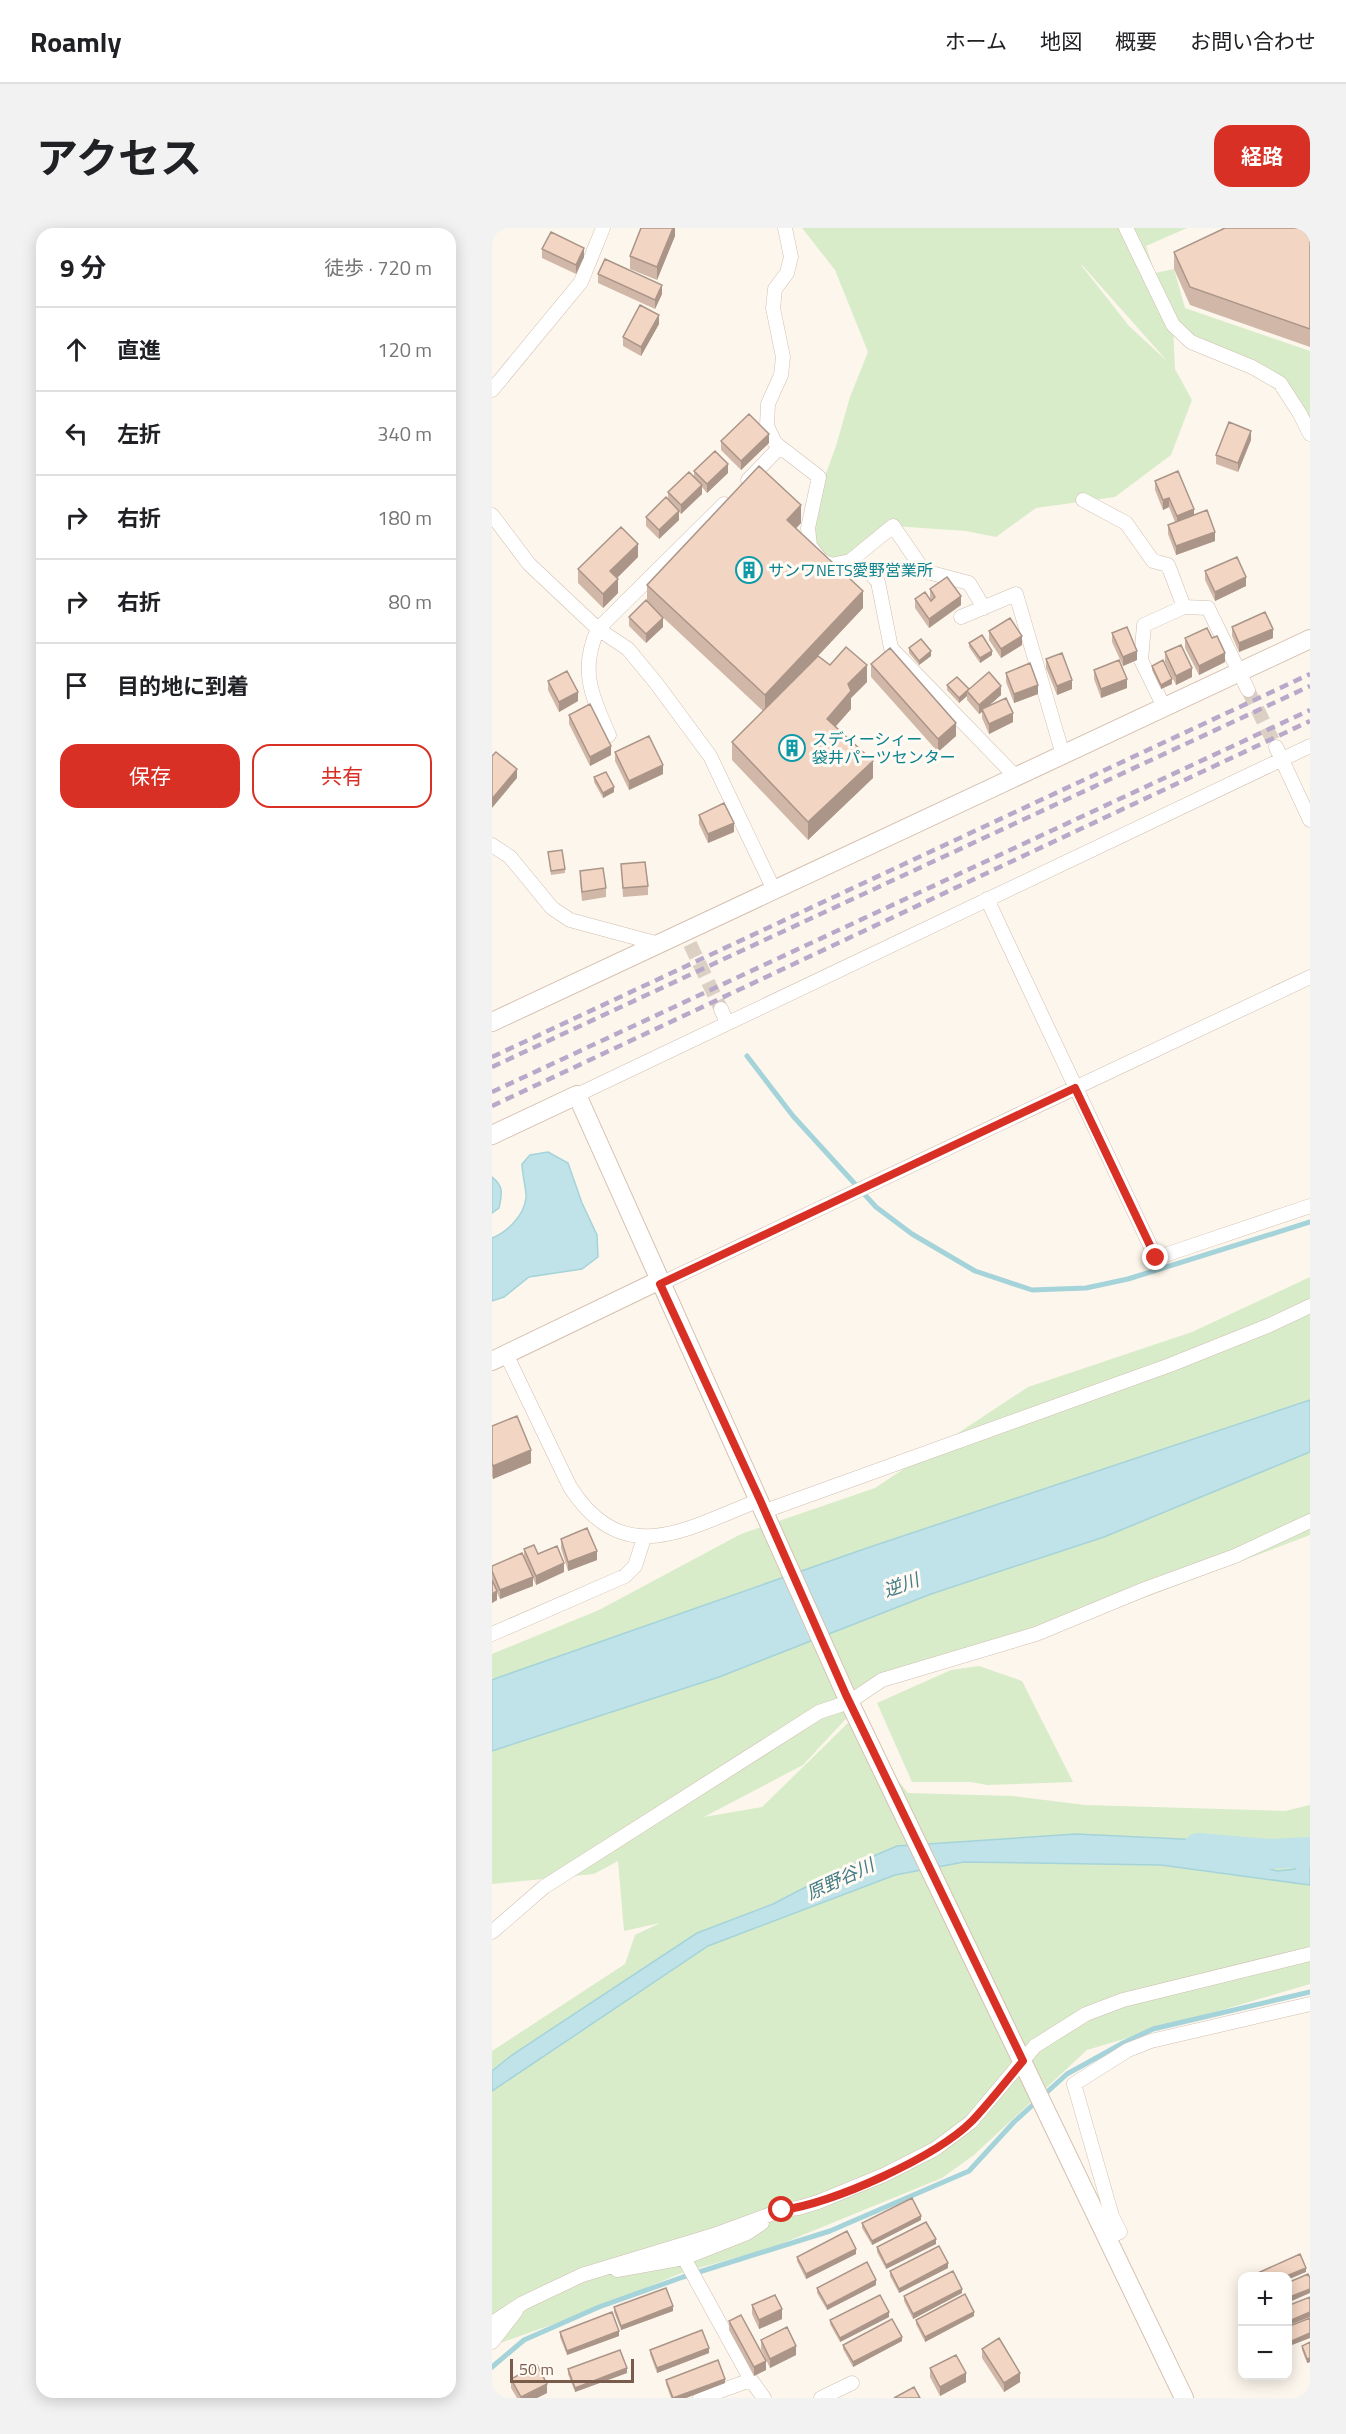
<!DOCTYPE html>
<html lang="ja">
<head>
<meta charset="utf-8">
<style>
	:root { --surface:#fff; --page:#f2f2f2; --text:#202124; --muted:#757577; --line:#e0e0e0; --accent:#d93025 }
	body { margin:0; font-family:"Titillium Web","Noto Sans JP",sans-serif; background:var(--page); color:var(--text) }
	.controls { position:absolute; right:18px; bottom:18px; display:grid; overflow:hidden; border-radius:12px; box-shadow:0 3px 15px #0003 }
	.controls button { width:54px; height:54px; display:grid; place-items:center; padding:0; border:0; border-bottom:2px solid var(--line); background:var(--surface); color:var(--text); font:30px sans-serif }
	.scale { position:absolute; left:18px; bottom:15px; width:124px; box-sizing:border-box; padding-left:6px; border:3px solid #7a5c4d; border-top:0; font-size:16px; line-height:21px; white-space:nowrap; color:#7a5c4d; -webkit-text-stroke:4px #fffaf3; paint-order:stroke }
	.stop { position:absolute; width:18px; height:18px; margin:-14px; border:4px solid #d93025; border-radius:50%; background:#fff }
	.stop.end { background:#d93025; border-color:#fff; box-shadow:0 2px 6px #0008 }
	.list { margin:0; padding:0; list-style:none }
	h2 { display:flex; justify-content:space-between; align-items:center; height:78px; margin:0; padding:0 24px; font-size:26px }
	h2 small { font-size:20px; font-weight:400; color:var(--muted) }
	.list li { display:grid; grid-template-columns:39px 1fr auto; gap:18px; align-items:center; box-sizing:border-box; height:84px; padding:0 24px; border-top:2px solid var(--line) }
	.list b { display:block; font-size:22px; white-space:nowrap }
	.list em { font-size:20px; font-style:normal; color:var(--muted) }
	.actions { display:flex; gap:12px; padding:18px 24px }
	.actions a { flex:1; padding:14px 0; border:2px solid var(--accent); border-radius:18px; text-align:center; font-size:21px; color:var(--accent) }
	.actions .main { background:var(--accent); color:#fff }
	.icon { flex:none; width:33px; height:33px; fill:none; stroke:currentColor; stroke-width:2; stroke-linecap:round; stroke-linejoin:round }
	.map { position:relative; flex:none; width:818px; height:2170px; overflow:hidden; border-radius:18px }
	header { display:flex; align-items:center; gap:36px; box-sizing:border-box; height:84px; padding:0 30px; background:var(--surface); border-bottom:2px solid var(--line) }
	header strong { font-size:28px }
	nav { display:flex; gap:33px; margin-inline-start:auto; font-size:21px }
	.intro { display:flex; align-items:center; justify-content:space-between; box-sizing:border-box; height:144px; padding:0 36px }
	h1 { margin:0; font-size:42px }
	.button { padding:15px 27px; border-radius:18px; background:var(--accent); color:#fff; font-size:21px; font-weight:700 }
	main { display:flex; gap:36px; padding:0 36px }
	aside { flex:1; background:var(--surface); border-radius:18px; box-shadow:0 3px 15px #0003 }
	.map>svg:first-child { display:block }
	.green { fill:#d8ecc9; fill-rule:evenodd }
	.water { fill:#bfe3e8; stroke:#a5d3da; stroke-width:1.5; fill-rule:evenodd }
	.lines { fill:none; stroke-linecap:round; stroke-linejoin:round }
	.stream { stroke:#a5d3da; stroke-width:5 }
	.river { stroke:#bfe3e8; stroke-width:30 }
	.street-tunnel { stroke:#dcd0c4; stroke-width:14; stroke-dasharray:14 7; stroke-linecap:butt }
	.street-casing { stroke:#d1beb0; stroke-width:15 }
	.secondary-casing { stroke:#d6c0b0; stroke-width:20 }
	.street { stroke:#fff; stroke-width:14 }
	.secondary { stroke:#fff; stroke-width:18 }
	.rail { stroke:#b9a8c9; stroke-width:4.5; stroke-dasharray:9 6; stroke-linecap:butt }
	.wall { fill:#d1b7a8 }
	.shaded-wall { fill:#aa9588 }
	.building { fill:#f3d5c3; stroke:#aa9588; stroke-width:1.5 }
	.route { stroke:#d93025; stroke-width:8 }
	.labels { text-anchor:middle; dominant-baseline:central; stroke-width:6; stroke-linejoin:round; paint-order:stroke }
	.culture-label { font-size:16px; fill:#0d838f; stroke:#fffaf3; text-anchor:start }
	.water-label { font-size:18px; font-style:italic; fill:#437c86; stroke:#fffaf3 }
</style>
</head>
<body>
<header>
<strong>Roamly</strong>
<nav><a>ホーム</a><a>地図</a><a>概要</a><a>お問い合わせ</a></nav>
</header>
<div class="intro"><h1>アクセス</h1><a class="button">経路</a></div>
<main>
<aside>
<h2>9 分<small>徒歩 · 720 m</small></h2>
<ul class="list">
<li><svg class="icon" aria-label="ahead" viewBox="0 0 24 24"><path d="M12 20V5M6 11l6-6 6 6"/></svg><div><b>直進</b></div><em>120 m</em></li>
<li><svg class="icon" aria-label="left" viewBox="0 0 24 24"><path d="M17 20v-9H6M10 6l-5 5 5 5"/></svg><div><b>左折</b></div><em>340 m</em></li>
<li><svg class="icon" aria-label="right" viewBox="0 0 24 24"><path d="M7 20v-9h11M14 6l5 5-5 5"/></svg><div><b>右折</b></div><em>180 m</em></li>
<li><svg class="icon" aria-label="right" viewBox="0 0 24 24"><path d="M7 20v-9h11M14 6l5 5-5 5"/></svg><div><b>右折</b></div><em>80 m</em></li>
<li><svg class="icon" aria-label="arrive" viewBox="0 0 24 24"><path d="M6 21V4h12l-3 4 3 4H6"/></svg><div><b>目的地に到着</b></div></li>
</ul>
<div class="actions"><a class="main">保存</a><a>共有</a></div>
</aside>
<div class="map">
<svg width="818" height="2170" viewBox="0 0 818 2170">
	<rect width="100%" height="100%" fill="#fdf6ec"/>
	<!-- green -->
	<path class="green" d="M310,0H695L654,18L663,45L682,41L693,80L818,123V206L780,151L681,98L683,141L700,172L679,227L623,269L544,280L504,309L474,303L401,298L352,335L323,324L319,287L344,218L358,169L376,124L343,42ZM589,37H590L676,134L637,98Z
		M818,1049V1307L612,1385L390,1452L311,1537L212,1589L270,1579L358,1493L416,1565L521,1568L593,1577L793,1583L818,1577V1756L595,1822L482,1927L450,1950L279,2020L192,2044L93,2085L0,2118V1823L133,1736L143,1707L168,1695L132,1703L126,1633L102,1646L0,1656V1426L107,1382L249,1306L383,1260L536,1159L700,1104Z
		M487,1438L530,1453L581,1554L495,1557L479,1554H420L385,1475L459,1442Z"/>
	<!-- water -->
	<path class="water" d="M56,924L76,935L90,975L105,1007L106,1029L90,1041L37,1049L12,1069L0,1073V1010C15,1004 32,988 34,970C35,965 30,946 30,936L38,927Z
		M0,949C12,958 10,966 7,980L0,985Z
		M818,1172V1224L612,1309L439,1366L227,1449L0,1523V1452L5,1450L375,1320Z
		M584,1606L752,1614L818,1611V1657L669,1637L472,1634L403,1647L216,1718L0,1863V1843L20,1827L205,1705L281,1676L335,1648L405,1618ZM744,1620L799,1633L803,1641L785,1643L748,1632Z"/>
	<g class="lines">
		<!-- stream -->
		<path class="stream" d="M255,828L301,888L384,979L420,1006L483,1043L540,1062L594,1060L636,1051L818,994
			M0,2139L32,2112L107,2079L191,2049L338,2003L477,1943L522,1894L575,1846L631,1815L661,1801L818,1764"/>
		<!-- river -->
		<path class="river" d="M706,1620L776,1626L818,1624"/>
		<!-- street-tunnel -->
		<path class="street-tunnel" d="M756,462L784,519
			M198,716L229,781"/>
		<defs>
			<path id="street" d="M293,0L299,29L295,45L283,61L281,80L291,129L289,147L276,176L275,198L283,215L327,249L316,300L318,318L329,332L339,337L358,333L374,340L386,354L399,420L524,549
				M634,0L681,97L699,114L760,139L788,155L808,186L818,206
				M0,162L89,54L111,0
				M256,252L288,219
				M591,272L634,295L661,333L676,337L692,379
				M0,287L37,336L106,401L136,421L164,455L218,528L282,662
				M358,333L401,298L432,343L477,355L492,380
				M469,389L524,366L571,527
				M672,479L649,432L652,397L692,379L716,380L756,462
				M117,507C100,468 87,442 106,401L232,276
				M784,519L818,592
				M0,617L18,629L60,680L78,692L167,716
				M495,671L664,1030L818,978
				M229,781L235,795
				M85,867L818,518
				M168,1056L818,749
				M14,1126L78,1259C132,1343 195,1300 268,1272
				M273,1283L678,1137L778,1097L818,1078
				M0,1406L133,1348L143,1338L152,1310
				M0,1704L52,1659L327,1484L357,1474L390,1452L544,1406L653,1361L743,1328L818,1293
				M616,2009L628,2004L620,1988L582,1856L636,1822L659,1813L818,1776
				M192,2030L259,2152L272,2170
				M125,2042L192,2030L255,2005L270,1995
				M0,2095L31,2075L90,2047L222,2007L290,1982L306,1980L326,1974L392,1947L443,1921L479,1894L543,1818L594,1786L631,1772L818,1726
				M0,2114L24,2083
				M208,2170L259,2152
				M329,2170L360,2155"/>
			<path id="secondary" d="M0,794L818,411
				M0,907L85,867L354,1467L692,2170
				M0,1133L166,1053"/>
		</defs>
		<!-- street casing -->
		<use href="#street" class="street-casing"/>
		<!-- secondary casing -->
		<use href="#secondary" class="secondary-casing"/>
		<!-- street -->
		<use href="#street" class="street"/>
		<!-- secondary -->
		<use href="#secondary" class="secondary"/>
		<!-- rail -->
		<path class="rail" d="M0,829L818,446
			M0,839L818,458
			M0,864L818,482
			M0,878L818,493"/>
	</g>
	<!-- wall -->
	<path class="wall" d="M183,0V8L165,52L138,41V28Z
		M818,0V119L698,77L682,41V24Z
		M50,21L92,29L84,46L50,30Z
		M106,46L170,66L163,81L106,55Z
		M167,96L149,128L131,118V109Z
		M759,212L746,244L724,236V227Z
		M229,213L277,215L249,242L229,222Z
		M202,243L236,245L215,265L210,259V266L189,286L187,284V292L167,311L154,298V289L176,272V264L202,250Z
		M663,253L702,287L723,313L684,327L676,306V297L683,294L677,279L671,282L663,262Z
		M309,295L304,300L371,380L326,428L338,437L375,454L359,470V481L344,498L381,550L316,612L240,532V514L271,483L162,381L171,399L154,415L137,398V389L155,373V357Z
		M146,329L125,350L126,365L111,380L86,355V341Z
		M713,343L754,358L723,373L713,352Z
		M438,361L469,377L437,400L423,380V371L439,372L438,370Z
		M740,399L781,410L747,424L740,408Z
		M497,403L530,417L509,430L497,412Z
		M620,405L645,432L631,438L620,414Z
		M693,410H720L733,434L707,447L693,420Z
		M477,415L500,427L488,435L477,419Z
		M417,420L439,428L427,437L417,425Z
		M673,424L700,449L684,457L673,434Z
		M554,431L580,461L565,467L554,440Z
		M379,436L464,508L446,524L379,449Z
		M660,438L680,456L669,461L660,442Z
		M602,442L635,460L609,470L602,451Z
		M514,445L546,466L522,475L514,454Z
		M56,453L86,473L67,484L56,462Z
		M455,457L509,467L497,477L521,494L497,506L490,490V484L487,486L475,472V468L467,475L455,462Z
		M77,487L119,527L98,538L77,496Z
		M123,524L171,546L137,562L123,533Z
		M102,549L122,564L111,570L102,554Z
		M207,587L242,604L216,615L207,596Z
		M56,624L73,641V645L59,647Z
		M129,636L156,658V667L131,669Z
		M88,643L114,660V669L90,673L88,652Z
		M0,1198L39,1235L1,1251L0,1248Z
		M69,1311L105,1332L76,1343L69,1320Z
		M32,1321L46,1326L72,1344L44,1357L33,1332L41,1358L8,1371L5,1365V1372L0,1375V1338L32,1330Z
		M429,1992L380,2017L370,2000V1995Z
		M444,2016L394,2041L385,2024V2019Z
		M364,2026L314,2051L305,2033V2029Z
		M456,2040L407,2065L398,2048V2043Z
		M384,2057L335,2082L325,2065V2060Z
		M470,2065L421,2091L412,2073V2068Z
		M260,2077L290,2091L267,2101L260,2086Z
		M122,2079L181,2083L129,2102L122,2084Z
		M482,2088L433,2114L424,2096V2092Z
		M397,2089L348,2114L338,2096V2092Z
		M237,2093L274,2142L262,2148L237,2102Z
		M68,2104L127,2108L75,2127L68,2109Z
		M269,2112L304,2127L278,2140L269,2121Z
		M410,2113L361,2139L351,2121V2117Z
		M818,2114V2134L815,2135L810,2122V2118Z
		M490,2121L528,2154L512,2164L490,2130Z
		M158,2122L217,2125L165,2145L158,2126Z
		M438,2140L474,2154L448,2168L438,2149Z
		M76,2141L135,2145L83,2164L76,2146Z
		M19,2151L55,2165L45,2170H25L19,2160Z
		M174,2152L233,2155L194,2170H179L174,2156Z"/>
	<!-- shaded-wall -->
	<path class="shaded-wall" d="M181,0H183V8L165,52V39Z
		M92,20V29L84,46V37Z
		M170,57V66L163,81V72Z
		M167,87V96L149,128V119Z
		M759,203V212L746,244V235Z
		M277,206V215L249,242V233Z
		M236,236V245L215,265V256Z
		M210,257V266L189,286V277Z
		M677,270V279L671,282V272Z
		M309,277V295L295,310V292Z
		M702,281V290L685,297V288Z
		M187,283V292L167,311V302Z
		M723,304V313L684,327V318Z
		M146,316V329L118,357V343Z
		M754,349V358L723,373V364Z
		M126,351V365L111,380V366Z
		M371,363V380L273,484V467Z
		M469,368V377L437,400V391Z
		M171,390V399L154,415V406Z
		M781,401V410L747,424V415Z
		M530,408V417L509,430V421Z
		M439,423V428L427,437V433Z
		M500,423V427L488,435V430Z
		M645,423V432L631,438V429Z
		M733,425V434L707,447V438Z
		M375,437V454L359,470V481L335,508V491L356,456Z
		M700,440V449L684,457V448Z
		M635,451V460L609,470V461Z
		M680,451V456L669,461V457Z
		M580,452V461L565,467V458Z
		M546,457V466L522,475V466Z
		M509,458V467L491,483L490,481V484L487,486V477Z
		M475,463V468L467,475V470Z
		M86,464V473L67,484V474Z
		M521,485V494L497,506V496Z
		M464,495V508L446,524V511Z
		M119,518V527L98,538V529Z
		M381,533V550L316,612V594Z
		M171,537V546L137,562V553Z
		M25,541V550L0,580V571Z
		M122,559V564L111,570V565Z
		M242,595V604L216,615V606Z
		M39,1222V1235L1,1251V1238Z
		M105,1323V1332L76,1343V1334Z
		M72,1335V1344L44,1357V1348Z
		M41,1349V1358L8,1371V1362Z
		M5,1363V1372L0,1375V1366Z
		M429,1988V1992L380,2017V2013Z
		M444,2011V2016L394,2041V2037Z
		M364,2021V2026L314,2051V2046Z
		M456,2035V2040L407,2065V2061Z
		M814,2040V2044L795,2052V2049H792Z
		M384,2052V2057L335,2082V2078Z
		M470,2061V2065L421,2091V2086Z
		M818,2061V2065L795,2075V2070Z
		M181,2078V2083L129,2102V2098Z
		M290,2081V2091L267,2101V2092Z
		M397,2084V2089L348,2114V2110Z
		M482,2084V2088L433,2114V2109Z
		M818,2084V2089L795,2098V2094Z
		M127,2103V2108L75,2127V2123Z
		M818,2105V2110L795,2119V2115Z
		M410,2109V2113L361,2139V2134Z
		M304,2118V2127L278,2140V2131Z
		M217,2120V2125L165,2145V2140Z
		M818,2130V2134L815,2135V2131Z
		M274,2133V2142L262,2148V2139Z
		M135,2140V2145L83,2164V2160Z
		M474,2145V2154L448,2168V2159Z
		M528,2145V2154L512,2164V2155Z
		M233,2151V2155L194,2170H181Z
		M55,2156V2165L45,2170H29Z"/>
	<!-- building -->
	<path class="building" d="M149,0H181L165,39L138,28Z
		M733,0H818V101L698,59L682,24Z
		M59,4L92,20L84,37L50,21Z
		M113,31L170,57L163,72L106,46Z
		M148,77L167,87L149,119L131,109Z
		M257,186L277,206L249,233L229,213Z
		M737,194L759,203L746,235L724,227Z
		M223,223L236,236L215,256L202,243Z
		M267,238L309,277L295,292L371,363L273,467L155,357Z
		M686,243L702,281L685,288L677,270L671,272L663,253Z
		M197,244L210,257L189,277L176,264Z
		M174,269L187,283L167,302L154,289Z
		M715,282L723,304L684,318L676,297Z
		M129,299L146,316L118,343L126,351L111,366L86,341Z
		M745,329L754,349L723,364L713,343Z
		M455,349L469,368L437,391L423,371L433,364L439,373L443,369L438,361Z
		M154,372L171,390L154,406L137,389Z
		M773,384L781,401L747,415L740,399Z
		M518,390L530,408L509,421L497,403Z
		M635,399L645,423L631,429L620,405Z
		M715,400L720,410L725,408L733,425L707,438L693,410Z
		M490,407L500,423L488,430L477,415Z
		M429,411L439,423L427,433L417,420Z
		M689,417L700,440L684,448L673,424Z
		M354,419L375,437L356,456L359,463L335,491L381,533L316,594L240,514L326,428L338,437Z
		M398,420L464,495L446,511L379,436Z
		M570,425L580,452L565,458L554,431Z
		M627,432L635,451L609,461L602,442Z
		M671,432L680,451L669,457L660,438Z
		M538,435L546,457L522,466L514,445Z
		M75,443L86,464L67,474L56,453Z
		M497,444L509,458L487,477L475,463Z
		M465,449L477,461L467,470L455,457Z
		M514,470L521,485L497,496L490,481Z
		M98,476L119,518L98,529L77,487Z
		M157,508L171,537L137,553L123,524Z
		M4,524L25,541L0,571V528Z
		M114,544L122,559L111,565L102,549Z
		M232,575L242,595L216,606L207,587Z
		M70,622L73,641L59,643L56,624Z
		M153,634L156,658L131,660L129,636Z
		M111,640L114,660L90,664L88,643Z
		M25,1188L39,1222L1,1238L0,1235V1198Z
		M95,1300L105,1323L76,1334L69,1311Z
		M42,1317L46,1326L65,1318L72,1335L44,1348L32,1321Z
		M30,1325L41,1349L8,1362L0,1343V1338Z
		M0,1352L5,1363L0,1366Z
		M420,1970L429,1988L380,2013L370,1995Z
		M434,1994L444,2011L394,2037L385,2019Z
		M355,2003L364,2021L314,2046L305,2029Z
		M447,2018L456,2035L407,2061L398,2043Z
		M808,2026L814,2040L792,2049H757Z
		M375,2034L384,2052L335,2078L325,2060Z
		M461,2043L470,2061L421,2086L412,2068Z
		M816,2046L818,2050V2061L795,2070V2055Z
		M174,2060L181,2078L129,2098L122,2079Z
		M473,2066L482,2084L433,2109L424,2092Z
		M283,2067L290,2081L267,2092L260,2077Z
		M388,2067L397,2084L348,2110L338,2092Z
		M818,2069V2084L795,2094V2078Z
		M120,2084L127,2103L75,2123L68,2104Z
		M249,2087L274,2133L262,2139L237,2093Z
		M818,2090V2105L795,2115V2099Z
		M400,2091L410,2109L361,2134L351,2117Z
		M295,2099L304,2118L278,2131L269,2112Z
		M210,2102L217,2120L165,2140L158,2122Z
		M507,2110L528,2145L512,2155L490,2121Z
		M818,2114V2130L815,2131L810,2118Z
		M128,2122L135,2140L83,2160L76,2141Z
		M464,2127L474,2145L448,2159L438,2140Z
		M226,2132L233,2151L181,2170L174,2152Z
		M45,2137L55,2156L29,2169L19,2151Z
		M422,2159L428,2170H402Z
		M0,2160L4,2170H0Z"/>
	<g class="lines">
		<!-- route -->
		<path class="route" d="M290,1982C340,1976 444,1929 480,1893C498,1874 514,1853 531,1833L354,1467L268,1272L168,1056L583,860L664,1030"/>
	</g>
	<!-- icons -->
	<defs>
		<symbol id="building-ring" viewBox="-11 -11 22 22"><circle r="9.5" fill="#fffaf3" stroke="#0f9aa8" stroke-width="1.5"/><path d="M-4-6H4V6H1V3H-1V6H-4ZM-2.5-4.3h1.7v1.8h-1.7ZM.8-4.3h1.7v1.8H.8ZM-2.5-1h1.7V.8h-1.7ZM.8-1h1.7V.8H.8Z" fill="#0f9aa8"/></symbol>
	</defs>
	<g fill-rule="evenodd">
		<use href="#building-ring" x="242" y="327" width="30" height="30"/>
		<use href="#building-ring" x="285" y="505" width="30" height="30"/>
	</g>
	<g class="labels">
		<!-- culture labels -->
		<g class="culture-label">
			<text x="276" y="342">サンワNETS愛野営業所</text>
			<text x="320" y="511">スディーシィー<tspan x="320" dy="18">袋井パーツセンター</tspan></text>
		</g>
		<!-- water labels -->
		<g class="water-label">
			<text transform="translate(409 1357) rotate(-20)">逆川</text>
			<text transform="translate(348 1651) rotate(-25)">原野谷川</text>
		</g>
	</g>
</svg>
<div class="controls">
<button>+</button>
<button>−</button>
</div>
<div class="scale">50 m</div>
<div class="stop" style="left:290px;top:1982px"></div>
<div class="stop end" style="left:664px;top:1030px"></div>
</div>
</main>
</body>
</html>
